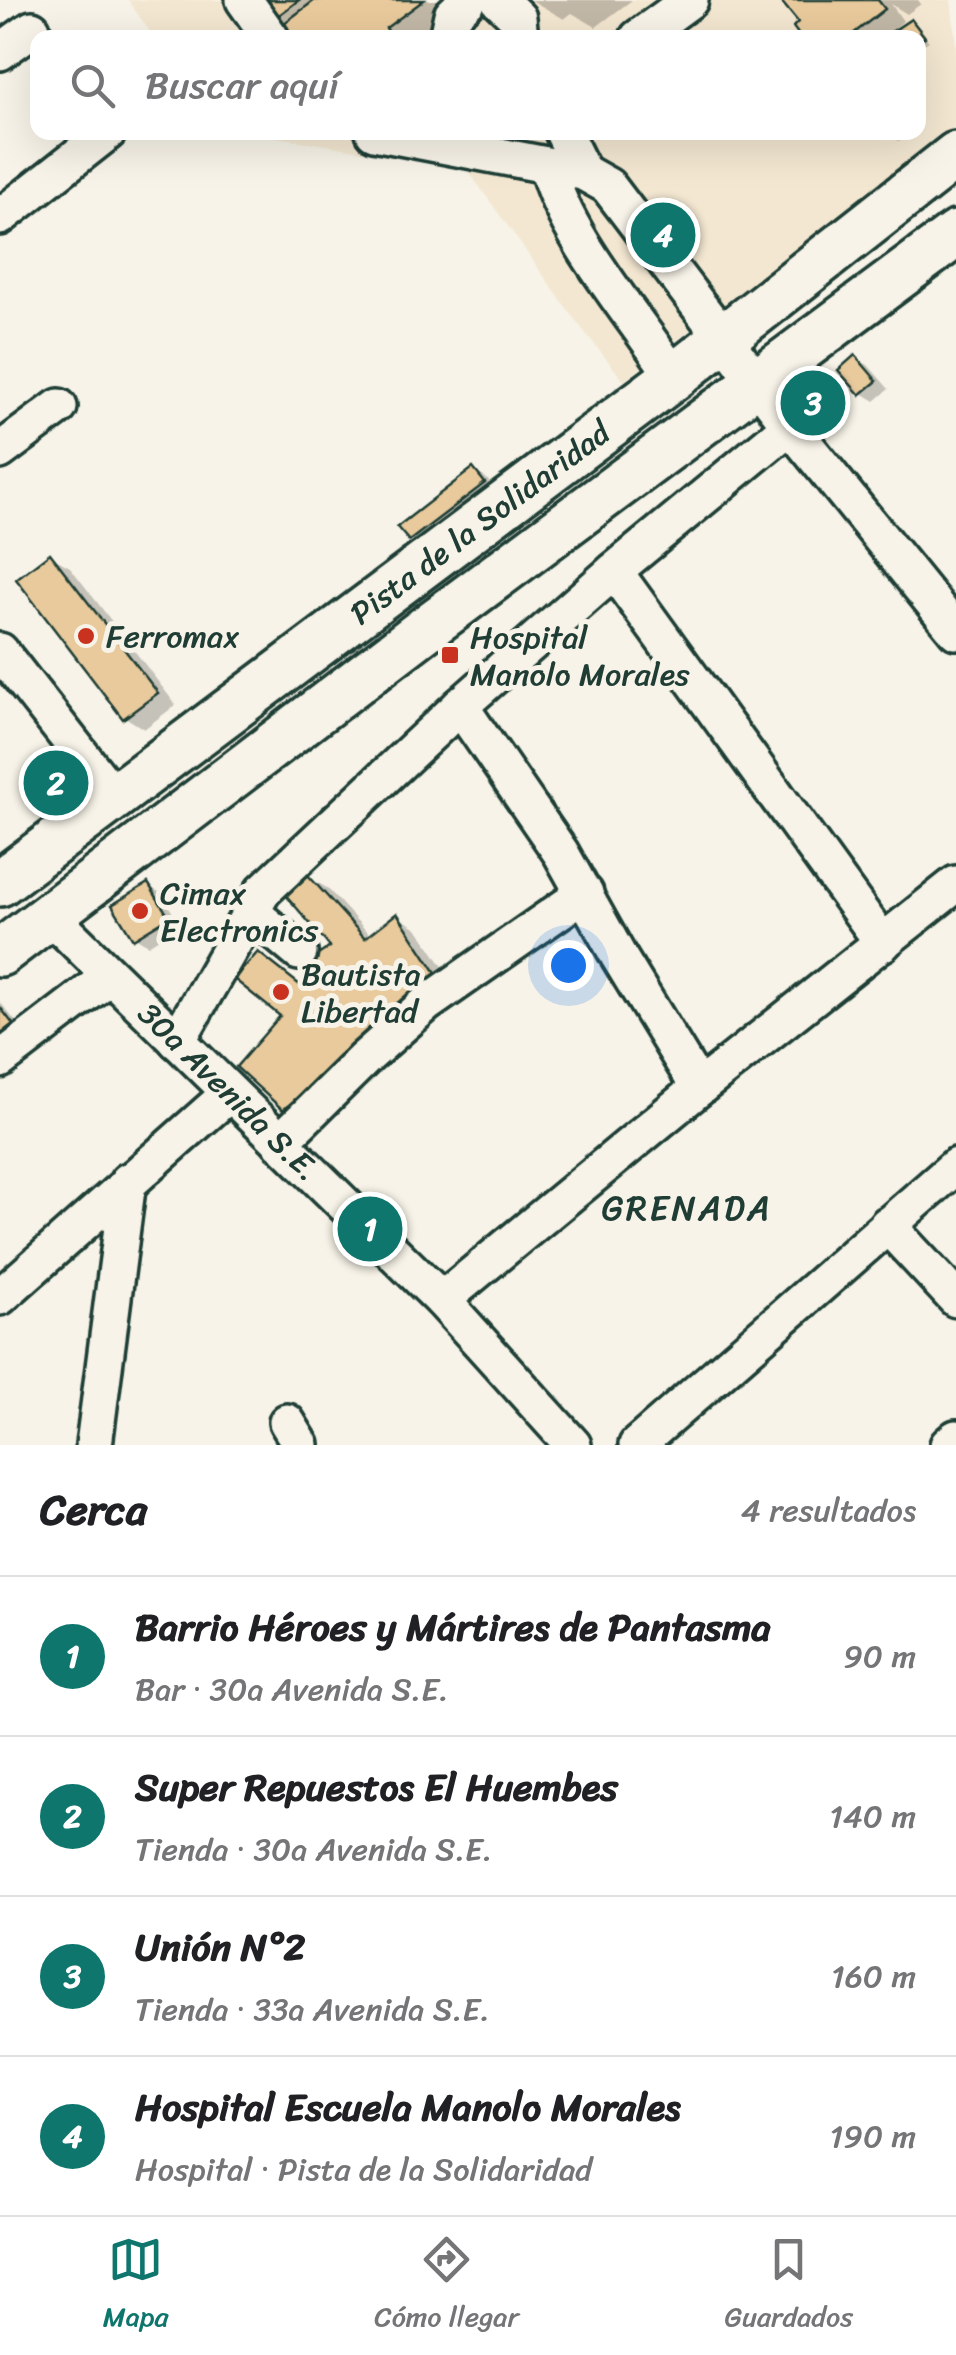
<!DOCTYPE html>
<html lang="es">
<head>
<meta charset="utf-8">
<style>
	:root { --surface:#fff; --page:#f6f6f6; --text:#202124; --muted:#757577; --line:#e0e0e0; --accent:#0f766e }
	body { margin:0; font-family:Sriracha,sans-serif; background:var(--page); color:var(--text) }
	.you { position:absolute; left:568px; top:965px; width:35px; height:35px; margin:-25px; border:8px solid #fff; border-radius:50%; background:#1a73e8; box-shadow:0 0 0 15px #1a73e833 }
	.badge { display:grid; place-items:center; width:65px; height:65px; border-radius:50%; background:var(--accent); color:#fff; font-size:32px; font-weight:700 }
	.pin { position:absolute; translate:-50% -50%; border:5px solid #fff; box-shadow:0 2px 10px #0006 }
	.list { margin:0; padding:0; list-style:none }
	h2 { display:flex; justify-content:space-between; align-items:center; height:130px; margin:0; padding:0 40px; font-size:42px }
	h2 small { font-size:32px; font-weight:400; color:var(--muted) }
	.list li { display:grid; grid-template-columns:65px 1fr auto; gap:30px; align-items:center; box-sizing:border-box; height:160px; padding:0 40px; border-top:2px solid var(--line) }
	.list b { display:block; font-size:38px; white-space:nowrap }
	.list p { margin:0; font-size:32px; white-space:nowrap; color:var(--muted) }
	.list em { font-size:32px; font-style:normal; color:var(--muted) }
	.icon { flex:none; width:55px; height:55px; fill:none; stroke:currentColor; stroke-width:2; stroke-linecap:round; stroke-linejoin:round }
	.map { position:relative; flex:none; width:956px; height:1445px; overflow:hidden }
	.search { position:absolute; background:var(--surface); box-shadow:0 10px 40px #0002; left:30px; right:30px; top:30px; height:110px; display:flex; align-items:center; gap:25px; box-sizing:border-box; padding:0 35px; border-radius:20px; color:var(--muted); font-size:38px }
	.sheet { height:770px; background:var(--surface) }
	nav { display:flex; justify-content:space-around; align-items:center; box-sizing:border-box; height:140px; border-top:2px solid var(--line); background:var(--surface); font-size:28px; color:var(--muted) }
	nav a { display:grid; justify-items:center; gap:5px }
	nav .on { color:var(--accent) }
	.map>svg:first-child { display:block }
	.built { fill:#f3e7d1 }
	.shadow { fill:#0003 }
	.building { fill:#e9ca9c; stroke:#1f3d34; stroke-width:2.5 }
	.lines { fill:none; stroke-linecap:round; stroke-linejoin:round }
	.minor-casing { stroke:#1f3d34; stroke-width:42 }
	.major-casing { stroke:#1f3d34; stroke-width:52 }
	.minor { stroke:#f7f3e8; stroke-width:35 }
	.major { stroke:#f7f3e8; stroke-width:45 }
	.poi-dot { fill:#c8321e; stroke:#f7f3e8; stroke-width:4 }
	.labels { text-anchor:middle; dominant-baseline:central; stroke-width:10; stroke-linejoin:round; paint-order:stroke }
	.street-label { font-size:32px; fill:#1f3d34; stroke:#f7f3e8 }
	.poi-label { font-size:32px; fill:#1f3d34; stroke:#f7f3e8; text-anchor:start }
	.neighbourhood-label { font-size:35px; letter-spacing:2.5px; fill:#1f3d34; stroke:#f7f3e8 }
</style>
</head>
<body>
<div class="map">
<svg width="956" height="1445" viewBox="0 0 956 1445">
	<rect width="100%" height="100%" fill="#f7f3e8"/>
	<filter id="ink" filterUnits="userSpaceOnUse"><feTurbulence type="fractalNoise" baseFrequency=".01" numOctaves="2"/><feDisplacementMap in="SourceGraphic" scale="20" xChannelSelector="R" yChannelSelector="G"/><feConvolveMatrix kernelMatrix="1 2 1 2 8 2 1 2 1" color-interpolation-filters="sRGB"/></filter>
	<g filter="url(#ink)">
		<!-- built -->
		<path class="built" d="M128,0H951L956,46V126L624,381L579,325L466,168L252,133L918,132V38H154Z"/>
		<!-- shadow -->
		<path class="shadow" d="M264,0H488L437,38H297L288,23L277,16Z
			M531,0H632L596,27L572,13L564,19Z
			M783,0H918L921,4L907,14L891,4L903,21L894,29L896,32L911,22L929,41L918,48V38H896L891,31L883,38H804L801,23Z
			M889,132H910L911,134L898,141Z
			M855,358L868,365L889,389L875,401L862,393Z
			M473,471L486,478L497,491L424,547L411,539Z
			M50,556L70,567L176,705L144,729L125,717Z
			M307,877L327,888L371,936L397,916L417,928L458,989L304,1120L284,1108L283,1015L258,955L309,990L332,976L334,948Z
			M148,886L161,893L180,925L148,945L135,937Z
			M0,1002L24,1032L0,1050Z"/>
		<!-- building -->
		<path class="building" d="M261,0H299L275,18Z
			M315,0H424L386,28L393,38H294L283,24Z
			M780,0H878L885,9L853,34L856,38H801L793,27L798,22Z
			M911,19L925,37L918,41V38H893L890,33Z
			M855,355L877,381L860,395L838,370Z
			M473,468L485,483L409,541L397,527Z
			M50,553L158,693L123,719L16,579Z
			M307,874L365,938L397,913L439,977L283,1110L236,1067L280,1016L234,979L258,952L305,989L328,976L312,959L330,947L284,893Z
			M148,883L169,917L133,939L112,905Z
			M0,1007L13,1024L0,1034Z"/>
		<g class="lines">
			<defs>
				<g id="minor">
					<path d="M244,0L271,38"/>
					<path d="M499,0L518,18L520,38"/>
					<path d="M447,38L452,15L468,0"/>
					<path d="M638,38L690,0"/>
					<path d="M0,52L32,29"/>
					<path d="M374,132L583,172L608,186L790,426L956,631"/>
					<path d="M563,132L583,172"/>
					<path d="M547,166C566,239 632,312 674,377"/>
					<path d="M0,217L108,132"/>
					<path d="M0,451L59,407"/>
					<path d="M614,571L883,943"/>
					<path d="M0,651L115,798"/>
					<path d="M460,706L561,853L619,957L699,1088"/>
					<path d="M251,912L299,952"/>
					<path id="s1" d="M49,915L442,1300L573,1445"/>
					<path d="M177,1041L263,891L460,706L614,571L790,426"/>
					<path d="M0,1060L110,976"/>
					<path d="M280,1142L364,1059L426,1004L585,893"/>
					<path d="M887,1225L956,1299"/>
					<path d="M0,1297L230,1093"/>
					<path d="M442,1300L699,1088L956,884"/>
					<path d="M287,1422L301,1445"/>
					<path d="M94,1445L128,1181"/>
					<path d="M637,1445L956,1166"/>
					<path d="M948,1445L956,1438"/>
				</g>
				<g id="major">
					<path id="s2" d="M0,883L674,377L956,155"/>
					<path d="M0,953L432,624L956,234"/>
				</g>
			</defs>
			<!-- minor casing -->
			<use href="#minor" class="minor-casing"/>
			<!-- major casing -->
			<use href="#major" class="major-casing"/>
			<!-- minor -->
			<use href="#minor" class="minor"/>
			<!-- major -->
			<use href="#major" class="major"/>
		</g>
	</g>
	<!-- markers -->
	<g class="poi-dot">
		<circle cx="86" cy="636" r="10"/>
		<rect x="440" y="645" width="20" height="20" rx="5"/>
		<circle cx="140" cy="911" r="10"/>
		<circle cx="281" cy="992" r="10"/>
	</g>
	<g class="labels">
		<!-- street labels -->
		<g class="street-label">
			<text stroke="none"><textPath href="#s2" startOffset="600">Pista de la Solidaridad</textPath></text>
			<text stroke="none"><textPath href="#s1" startOffset="252">30a Avenida S.E.</textPath></text>
		</g>
		<!-- poi labels -->
		<g class="poi-label">
			<text x="106" y="636">Ferromax</text>
			<text x="470" y="637">Hospital<tspan x="470" dy="37">Manolo Morales</tspan></text>
			<text x="160" y="893">Cimax<tspan x="160" dy="37">Electronics</tspan></text>
			<text x="301" y="974">Bautista<tspan x="301" dy="37">Libertad</tspan></text>
		</g>
		<!-- neighbourhood labels -->
		<g class="neighbourhood-label">
			<text x="687" y="1208">GRENADA</text>
		</g>
	</g>
</svg>
<div class="you"></div>
<div class="pin badge" style="left:370px;top:1229px">1</div>
<div class="pin badge" style="left:56px;top:783px">2</div>
<div class="pin badge" style="left:813px;top:403px">3</div>
<div class="pin badge" style="left:663px;top:235px">4</div>
<div class="search"><svg class="icon" aria-label="search" viewBox="0 0 24 24"><circle cx="10" cy="10" r="6"/><path d="M15 15l6 6"/></svg>Buscar aquí</div>
</div>
<section class="sheet">
<h2>Cerca<small>4 resultados</small></h2>
<ul class="list">
<li><span class="badge">1</span><div><b>Barrio Héroes y Mártires de Pantasma</b><p>Bar · 30a Avenida S.E.</p></div><em>90 m</em></li>
<li><span class="badge">2</span><div><b>Super Repuestos El Huembes</b><p>Tienda · 30a Avenida S.E.</p></div><em>140 m</em></li>
<li><span class="badge">3</span><div><b>Unión N°2</b><p>Tienda · 33a Avenida S.E.</p></div><em>160 m</em></li>
<li><span class="badge">4</span><div><b>Hospital Escuela Manolo Morales</b><p>Hospital · Pista de la Solidaridad</p></div><em>190 m</em></li>
</ul>
</section>
<nav>
<a class="on"><svg class="icon" aria-label="map" viewBox="0 0 24 24"><path d="M3 6l6-2 6 2 6-2v14l-6 2-6-2-6 2zM9 4v14M15 6v14"/></svg>Mapa</a>
<a><svg class="icon" aria-label="directions" viewBox="0 0 24 24"><path d="M12 3l9 9-9 9-9-9zM9 14v-3h6M13 9l2 2-2 2"/></svg>Cómo llegar</a>
<a><svg class="icon" aria-label="saved" viewBox="0 0 24 24"><path d="M7 4h10v16l-5-4-5 4z"/></svg>Guardados</a>
</nav>
</body>
</html>
